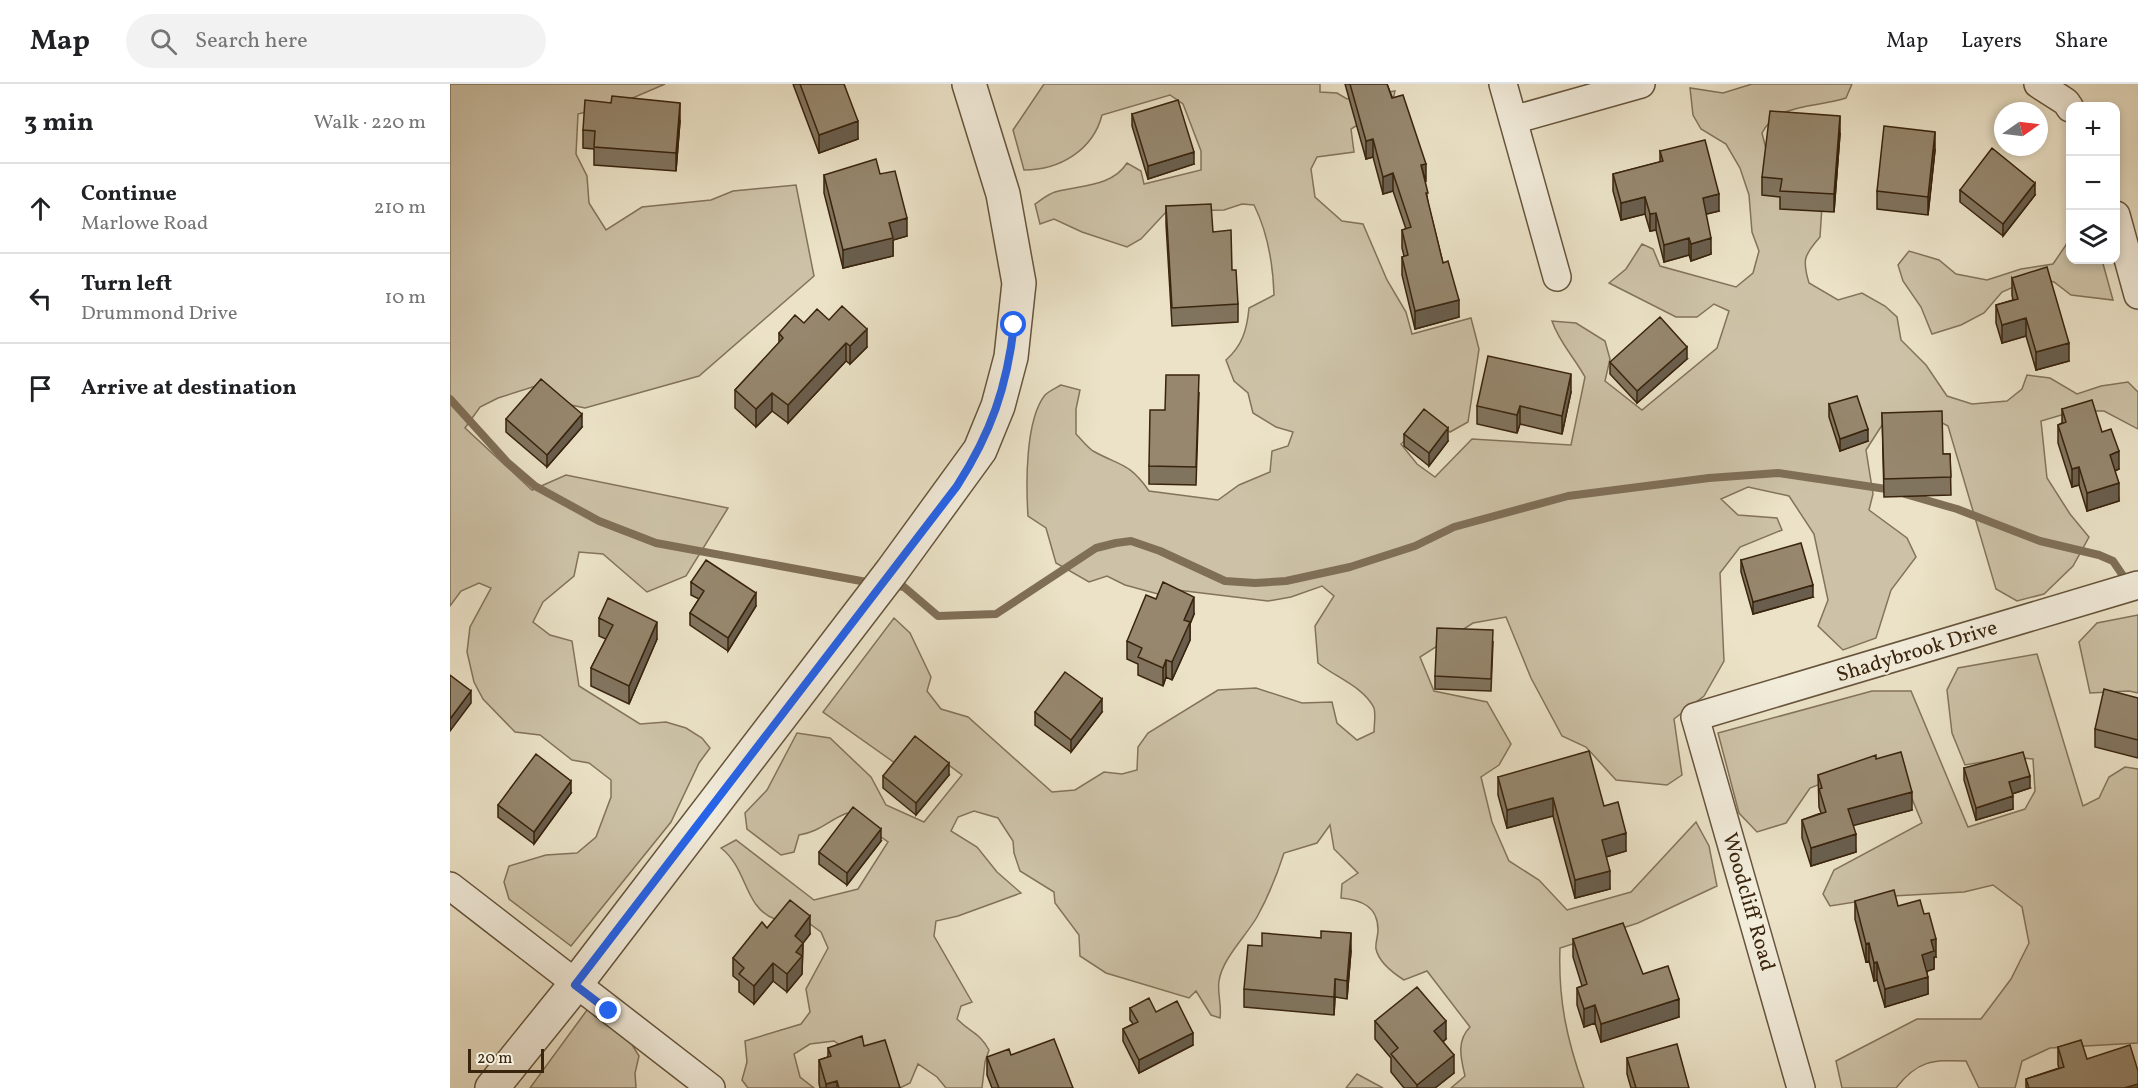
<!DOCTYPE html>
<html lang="en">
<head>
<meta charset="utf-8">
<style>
	:root { --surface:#fff; --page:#f2f2f2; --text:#202124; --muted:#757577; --line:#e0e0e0 }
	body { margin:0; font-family:Vollkorn,serif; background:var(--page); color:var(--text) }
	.controls { position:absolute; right:18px; top:18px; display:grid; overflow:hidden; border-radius:12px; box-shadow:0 3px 9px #0003 }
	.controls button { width:54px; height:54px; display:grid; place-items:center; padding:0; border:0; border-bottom:2px solid var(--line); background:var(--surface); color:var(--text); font:30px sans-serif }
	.compass { position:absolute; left:1544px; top:18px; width:54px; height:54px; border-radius:50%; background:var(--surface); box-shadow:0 3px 9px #0003; rotate:76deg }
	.scale { position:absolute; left:18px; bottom:15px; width:76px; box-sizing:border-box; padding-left:6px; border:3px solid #39240d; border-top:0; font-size:16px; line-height:21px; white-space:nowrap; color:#39240d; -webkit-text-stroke:4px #f2ecdb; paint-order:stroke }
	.stop { position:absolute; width:18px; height:18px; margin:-14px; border:4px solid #2563eb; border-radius:50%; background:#fff }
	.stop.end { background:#2563eb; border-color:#fff; box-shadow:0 2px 6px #0008 }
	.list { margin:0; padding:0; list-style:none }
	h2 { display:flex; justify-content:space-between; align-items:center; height:78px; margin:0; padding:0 24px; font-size:26px }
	h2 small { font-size:20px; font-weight:400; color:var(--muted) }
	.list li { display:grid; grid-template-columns:39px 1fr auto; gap:18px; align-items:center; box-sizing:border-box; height:90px; padding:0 24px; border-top:2px solid var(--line) }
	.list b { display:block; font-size:22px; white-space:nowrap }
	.list p { margin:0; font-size:20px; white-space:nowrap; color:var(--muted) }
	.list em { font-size:20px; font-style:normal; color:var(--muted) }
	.icon { flex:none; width:33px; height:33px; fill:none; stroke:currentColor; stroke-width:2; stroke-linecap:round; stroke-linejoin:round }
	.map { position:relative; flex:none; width:1688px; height:1004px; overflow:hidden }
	header { display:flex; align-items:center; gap:36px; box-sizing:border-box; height:84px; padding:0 30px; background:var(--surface); border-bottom:2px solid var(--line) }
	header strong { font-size:28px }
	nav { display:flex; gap:33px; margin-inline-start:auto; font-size:21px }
	.search { width:420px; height:54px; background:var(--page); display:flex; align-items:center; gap:15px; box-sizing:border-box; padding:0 21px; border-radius:33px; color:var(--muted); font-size:22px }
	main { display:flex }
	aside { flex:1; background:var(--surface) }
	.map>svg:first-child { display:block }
	.green { fill:#cdc2a7; stroke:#83735a; stroke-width:1.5 }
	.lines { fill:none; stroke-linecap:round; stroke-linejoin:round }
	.stream { stroke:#7f6f57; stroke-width:8 }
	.minor-casing { stroke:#66543c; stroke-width:30 }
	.tertiary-casing { stroke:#66543c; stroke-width:36 }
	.minor { stroke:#f2ecdb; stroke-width:27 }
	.tertiary { stroke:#f2ecdb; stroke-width:33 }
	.wall { fill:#81745f; stroke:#39240d; stroke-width:1.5 }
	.shaded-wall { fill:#695e4d; stroke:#39240d; stroke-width:1.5 }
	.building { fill:#96876e; stroke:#39240d; stroke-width:1.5 }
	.route { stroke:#2563eb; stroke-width:8 }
	.labels { text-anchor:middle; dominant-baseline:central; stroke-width:4.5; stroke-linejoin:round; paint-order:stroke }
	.street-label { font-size:21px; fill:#39240d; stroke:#f2ecdb }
</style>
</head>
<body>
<header>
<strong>Map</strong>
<div class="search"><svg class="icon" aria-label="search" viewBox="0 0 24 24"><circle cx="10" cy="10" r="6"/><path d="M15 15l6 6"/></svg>Search here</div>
<nav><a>Map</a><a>Layers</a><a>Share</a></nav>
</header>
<main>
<aside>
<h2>3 min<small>Walk · 220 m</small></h2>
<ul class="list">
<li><svg class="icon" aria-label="ahead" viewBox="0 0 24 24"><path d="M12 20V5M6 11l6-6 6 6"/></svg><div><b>Continue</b><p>Marlowe Road</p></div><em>210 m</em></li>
<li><svg class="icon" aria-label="left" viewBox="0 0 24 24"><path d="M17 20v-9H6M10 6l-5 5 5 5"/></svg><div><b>Turn left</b><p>Drummond Drive</p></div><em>10 m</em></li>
<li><svg class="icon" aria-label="arrive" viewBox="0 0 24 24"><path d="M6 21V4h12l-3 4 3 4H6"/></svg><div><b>Arrive at destination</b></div></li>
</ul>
</aside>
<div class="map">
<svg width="1688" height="1004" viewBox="0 0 1688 1004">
	<rect width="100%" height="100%" fill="#ebe2c7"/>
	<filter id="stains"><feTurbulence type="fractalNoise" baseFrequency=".00333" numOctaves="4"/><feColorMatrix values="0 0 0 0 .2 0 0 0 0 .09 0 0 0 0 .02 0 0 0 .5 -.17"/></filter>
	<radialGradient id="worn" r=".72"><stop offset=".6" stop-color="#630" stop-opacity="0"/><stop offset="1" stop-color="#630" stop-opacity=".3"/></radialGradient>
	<!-- green -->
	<path class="green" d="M0,0H215L171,19L128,30L126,70L137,92L139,119L156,146L192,123L261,116L283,107L346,101L364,192L249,292L135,324L116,320L95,299L48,314L30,323L15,344L82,406L116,391L278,424L236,492L197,508L153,470L129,468L124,492L93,518L83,538L100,551L122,557L129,602L190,640L216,638L236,644L252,654L260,664L249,679L221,738L121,862L59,815L54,798L59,782L96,771L127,769L146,753L161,713V696L139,679L122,676L90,651L65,648L33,615L24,598L17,568L20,543L41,504L29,499L11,507L0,522Z
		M594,0H870V8L887,9L897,15L945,7L942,20L901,45L904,68L867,73L861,85L865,113L892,137L913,140L937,196L956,228L962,250L1021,234L1029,265L1018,338L1000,348L981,334L951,360L967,380L985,393L1022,355L1121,361L1135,293C1124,273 1109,258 1102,237L1126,239L1155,257L1160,275L1155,297L1192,326L1267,264L1279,227L1264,220L1247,233H1226L1159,199L1176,185L1192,160L1203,165L1210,182L1286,203L1303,189L1309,167L1302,148L1299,111L1290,84L1276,60L1251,45L1243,31L1240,4L1273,9L1302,0H1402L1396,14C1367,24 1328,18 1312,49L1319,77L1372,122L1370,153C1354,171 1352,176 1359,199L1388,216L1412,209L1435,222L1447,233L1451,256L1476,281L1497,312L1522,320L1557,317L1572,305L1577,291L1600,294L1627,310L1651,302L1678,298L1688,308V345L1654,327H1625L1591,337L1597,394L1620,430L1639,453L1623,482L1594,510L1567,517L1546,505L1498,342L1478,331L1434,338L1416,366L1423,410L1419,426L1457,454L1466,473L1441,506L1426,554L1393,566L1368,542L1378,516L1364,450L1339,412L1298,403L1271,415L1288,431L1327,434L1332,446L1290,463L1270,489L1274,577L1254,612L1224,635L1232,691L1217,701L1166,696L1136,663L1112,652L1081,594L1056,533L1023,539L970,573L984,607L1037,618L1061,660L1049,681L1031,693L1042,738L1059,777L1089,796L1117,826L1181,808L1246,738L1259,762L1267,802L1188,839L1110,864C1108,916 1117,956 1134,1004H1001L1015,992C1011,975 1006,957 1020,943L977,887L954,896C943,889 929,879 926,865C925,860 928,852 928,846C928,822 911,816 891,814L892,800L908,789L884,765L880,741L867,759L834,769C827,791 818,813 807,833C796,852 772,875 769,897C767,909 772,921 770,934L761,931L746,907L739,914L656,889L630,872L629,851L605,819L604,808L570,787L564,769L563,757L548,734L524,727L508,733L501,747L527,763L547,788L571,809L508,832L486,837L484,852L522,918L511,922L507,935C521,949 529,948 539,966L535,978L532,1004H496L487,993L468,980L460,999L450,1004L384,957L360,960L344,970L350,993L364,1004H298L292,996L297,978L295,957L351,940L360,928L356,905L378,864L371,848L339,825L325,835C294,824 298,785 271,764L286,756L364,816L408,805L438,758L397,729C379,736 369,748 349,751L344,768L331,771L297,745L295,729L317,706L347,649L380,654L421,693L436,721L474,738L512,691L465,656L445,679L373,628L444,534L460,549L481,593L477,607L491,625L518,633L602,708L625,706L654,688L672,690L687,686L688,663L698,649L768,606L806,604L852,619L882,618L887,639L907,656L924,648C924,642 926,630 924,624C914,603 885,593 868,579L865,542L884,512L872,502L841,513L818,517L727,506L708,510L675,501L657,492L639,498L606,479L596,444L578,432C576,401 575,336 595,311C599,307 606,304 611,301L630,306L626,325V350C631,355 637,363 643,367C670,382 679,378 699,407L768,416L789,401L820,388L822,367L838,362L843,348L826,343L803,329L798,309L784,297L776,276C792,262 797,246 799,224L824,211C823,180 818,149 804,121L792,120L774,126L717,127L691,155L677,163L632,148L604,135L590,140L585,120C591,116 598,110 605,108C630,101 662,103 677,79L691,87L694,100L751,86V67L733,20L720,11L652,31C643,66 610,86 574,86L563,46Z
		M1620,149V176H1652L1663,216L1621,211L1604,198L1584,194L1552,208L1534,229L1511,241L1482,250L1471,223L1453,197L1448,181L1459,167L1489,176L1506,190L1537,196L1571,185L1603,180L1616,161Z
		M1688,531V609L1679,607L1640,609L1629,558L1647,539Z
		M1587,570L1633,722L1649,714L1659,693L1675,683L1688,685V959L1600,964L1572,977L1565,1004H1529L1516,977C1482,976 1468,976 1446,1004H1392L1386,977L1467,935H1531L1561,895L1579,859L1572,823L1543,801L1514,808L1443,812L1380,822L1373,810L1384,786L1472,739L1444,671L1360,704L1336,739L1307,748L1289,729L1268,649L1422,607H1461L1518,743L1575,725L1585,707L1583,675L1561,673L1515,681L1502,649L1497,606L1508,584Z
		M137,926C168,935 173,946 189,972L185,989L186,1004H80Z
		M907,990L933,1004H896Z"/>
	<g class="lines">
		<!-- stream -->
		<path class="stream" d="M0,315L57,378L85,402L149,437L206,459L422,499
			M1455,410L1507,425L1590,457L1649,471L1663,477L1678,499
			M443,501L454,503L488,532L546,530L646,464L666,459L681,457L710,467L775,497L805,499L836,497L900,483L965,462L1004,443L1118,412L1259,394L1328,389L1443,406"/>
		<defs>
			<path id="minor" d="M1053,0L1107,193
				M1588,0L1616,18L1620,24
				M1063,36L1191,0
				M1666,131L1688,211
				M0,802L261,1004
				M1351,1004L1245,633L1688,501"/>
			<path id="tertiary" d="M42,1004L125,901L442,487L530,366L548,322L561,273L569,199L553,110L519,0"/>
		</defs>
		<!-- minor casing -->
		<use href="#minor" class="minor-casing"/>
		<!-- tertiary casing -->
		<use href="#tertiary" class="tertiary-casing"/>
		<!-- minor -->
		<use href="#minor" class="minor"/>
		<!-- tertiary -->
		<use href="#tertiary" class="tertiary"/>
	</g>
	<!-- wall -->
	<path class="wall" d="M343,0H394L408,55L369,69Z
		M895,0H937L975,98L978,119L993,179L1009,233L965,245L952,191V173L954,172L952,164V146L956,145L943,107L933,110L923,73L916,75Z
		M682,30L744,80L698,95L682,42Z
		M230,37L226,87L144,81V65L133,64V46Z
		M1390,50L1384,128L1330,125V113L1312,111V93Z
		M1485,66L1478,131L1427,125V107Z
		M1210,67L1269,127L1256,130L1261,170L1241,177L1239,171L1214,178L1206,146L1200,147L1195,130L1171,136L1163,107V90L1210,78Z
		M430,90L457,152L443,156V172L393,184L374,109V91Z
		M1510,106L1585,111L1553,152L1510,118Z
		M716,122L763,148L788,220V238L722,242L716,140Z
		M1562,194L1619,277L1586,286L1576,252L1552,259L1546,239V221L1563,216L1562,211Z
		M379,236L417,263L400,280L396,277L338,339L322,327L306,343L285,324V306L329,259V249L354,239Z
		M1237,275L1187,319L1160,290V278Z
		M1121,308L1112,350L1070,340L1067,349L1027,340V322Z
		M749,309L746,401L699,400V382L715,326Z
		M1379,320L1418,357L1390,367L1379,333Z
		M1612,325L1652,348L1669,385L1665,387L1669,417L1637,427L1629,401L1622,403L1608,359V341L1612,339Z
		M1432,329L1493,370H1500L1501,411L1434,413Z
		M56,335L132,343L97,383L56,348Z
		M954,350L998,357L979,382L954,362Z
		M1291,476L1363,513L1303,530L1291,488Z
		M241,498L306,522L278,567L240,541V529L249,515L241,511Z
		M744,530L740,540V556L722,596L716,593L713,602L688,591V580L677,575V557Z
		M149,534L207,555L179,620L141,602V584L156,555L149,552Z
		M1043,558L1041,607L985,605V592Z
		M1688,614V674L1645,663V645Z
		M585,628H652L621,668L585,641Z
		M1426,675L1462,726L1403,741L1406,768L1361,782L1352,754V736L1371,729L1369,723L1368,691Z
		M1514,684L1580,704L1562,710L1563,725L1526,736L1514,696Z
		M499,691L466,731L433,704V692Z
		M1048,693L1154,722L1176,767L1156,773L1160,805L1125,814L1103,732L1057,744L1048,711Z
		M121,709L84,760L48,733V721Z
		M431,757L397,801L369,780V768Z
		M1405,817L1448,822L1486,873H1484V885L1477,887L1478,910L1435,923L1427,896L1424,897L1419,877L1416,878L1405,835Z
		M317,844L360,850L353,859L352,890L337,908L323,897L304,920L289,908V897L283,892V874Z
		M1123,855L1193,890L1229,933L1151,958L1145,939L1134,943L1127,921V904L1132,902L1123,873Z
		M901,867L897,915L885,913L884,931L794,923V905Z
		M680,924L706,928L743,961L689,989L673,957V945L683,940L680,936Z
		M925,937L996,955L993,958L1004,989L985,1004H954L941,988V974L925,955Z
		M414,962L450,1004H370L369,999V976L378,973V964Z
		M1608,963L1637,975L1688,1004H1576V995L1609,984L1608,981Z
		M561,971L623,1004H542L537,991V973Z
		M1177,974L1239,1004H1181L1177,990Z"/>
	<!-- shaded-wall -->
	<path class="shaded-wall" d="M230,19V37L226,87V69Z
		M1390,32V50L1384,128V110Z
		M408,37V55L369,69V51Z
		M1485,48V66L1478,131V113Z
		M923,55V73L916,75V57Z
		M744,68V80L698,95V82Z
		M976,80V98L971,81Z
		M943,89V107L933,110V93Z
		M1585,99V111L1553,152V140Z
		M1269,110V127L1253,131V114Z
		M1195,113V130L1171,136V119Z
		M1206,129V146L1200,147V130Z
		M457,134V152L443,156V172L393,184V166L439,139Z
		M1239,154V171L1214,178V161Z
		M1261,154V170L1241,177V160Z
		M1009,216V233L965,245V227Z
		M1576,234V252L1552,259V241Z
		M417,245V263L400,280V262Z
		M396,259V277L338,339V321Z
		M1619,259V277L1586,286V268Z
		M1237,263V275L1187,319V307Z
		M1121,290V308L1112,350V332Z
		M322,309V327L306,343V325Z
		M1070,322V340L1067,349V331Z
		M132,330V343L97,383V371Z
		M998,344V357L979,382V369Z
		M1418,345V357L1390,367V355Z
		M1669,367V385L1660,389V371Z
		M1629,383V401L1622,403V385Z
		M1669,399V417L1637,427V409Z
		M1363,501V513L1303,530V518Z
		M306,509V522L278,567V554Z
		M744,513V530L740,540V556L722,596V578L734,536Z
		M207,538V555L179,620V602Z
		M716,576V593L713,602V584Z
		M21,607V619L0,647V635Z
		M652,615V628L621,668V656Z
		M499,679V691L466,731V719Z
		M1580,692V704L1559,711V698Z
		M121,697V709L84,760V748Z
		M1462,708V726L1398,743V725Z
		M1563,712V725L1526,736V724Z
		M1103,714V732L1057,744V726Z
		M431,745V757L397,801V789Z
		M1176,749V767L1152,774V756Z
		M1406,750V768L1361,782V764Z
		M1160,787V805L1125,814V796Z
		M360,832V850L353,859L352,890L337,908V890L345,852Z
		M901,849V867L897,915V897Z
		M1486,855V873H1484V885L1472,889V871L1481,856Z
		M1419,859V877L1416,878V860Z
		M1427,878V896L1424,897V879Z
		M323,879V897L304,920V902Z
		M1478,893V910L1435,923V905Z
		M885,895V913L884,931V913Z
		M1229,915V933L1151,958V940Z
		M1145,921V939L1134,943V925Z
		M996,937V955L984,965V947Z
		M743,949V961L689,989V976Z
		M1004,971V989L985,1004H967V1001Z
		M387,997V1004H376V1000Z
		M1688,1000V1004H1674Z"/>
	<!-- building -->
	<path class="building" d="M350,0H394L408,37L369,51Z
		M900,0H937L942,14L953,11L976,80L971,81L978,109H976L993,179L998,177L1009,216L965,227L952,173L958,171L952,146L961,143L943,89L933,93L923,55L916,57Z
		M162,12L230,19L226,69L144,63L145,47L133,46L135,16L161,19Z
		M728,16L744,68L698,82L682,30Z
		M1320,27L1390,32L1384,110L1330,107L1332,95L1312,93Z
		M1434,42L1485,48L1478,113L1427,107Z
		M1255,56L1269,110L1253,114L1261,154L1241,160L1239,154L1214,161L1206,129L1200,130L1195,113L1171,119L1163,90L1213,77L1210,67Z
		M1542,64L1585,99L1553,140L1510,106Z
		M426,75L430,90L445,87L457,134L439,139L443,154L393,166L374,91Z
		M761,120L763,148L781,146L782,186H786L788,220L722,224L716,122Z
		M1597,183L1619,259L1586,268L1576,234L1552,241L1546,221L1568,215L1562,194Z
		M392,222L417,245L400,262L396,259L338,321L322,309L306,325L285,306L333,254L329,249L345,231L354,239L367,225L379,236Z
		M1210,233L1237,263L1187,307L1160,278Z
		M1038,272L1121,290L1112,332L1070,322L1067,331L1027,322Z
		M716,291H749L746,383L699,382L700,326H715Z
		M91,295L132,330L97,371L56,335Z
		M1407,312L1418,345L1390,355L1379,320Z
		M1642,316L1652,348L1661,345L1669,367L1660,371L1669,399L1637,409L1629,383L1622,385L1608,341L1616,338L1612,325Z
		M974,325L998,344L979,369L954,350Z
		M1492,327L1493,370H1500L1501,393L1434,395L1432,329Z
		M1351,459L1363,501L1303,518L1291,476Z
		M256,476L306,509L278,554L240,529L254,507L241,498Z
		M713,498L744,513L734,536L740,538L722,578L716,576L713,584L688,573L692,564L677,557L696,511L706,515Z
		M158,514L207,538L179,602L141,584L163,541L149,534Z
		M987,544L1043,546L1041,595L985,592Z
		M615,588L652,615L621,656L585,628Z
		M0,591L21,607L0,635Z
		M1654,605L1688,614V656L1645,645Z
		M465,652L499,679L466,719L433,692Z
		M1139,667L1154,722L1168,718L1176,749L1152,756L1160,787L1125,796L1103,714L1057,726L1048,693Z
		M1451,668L1462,708L1398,725L1406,750L1361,764L1352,736L1376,728L1369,705L1372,704L1368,691L1426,671V675Z
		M1573,668L1580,692L1559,698L1563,712L1526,724L1514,684Z
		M86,670L121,697L84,748L48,721Z
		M403,723L431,745L397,789L369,768Z
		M1444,806L1448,822L1470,816L1474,830L1479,829L1486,855L1481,856L1484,867L1472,871L1478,893L1435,905L1427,878L1424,879L1419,859L1416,860L1405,817Z
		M340,816L360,832L345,852L353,859L346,868L352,872L337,890L323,879L304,902L289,890L294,884L283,874L312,838L317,844Z
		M1173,839L1193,890L1218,882L1229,915L1151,940L1145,921L1134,925L1127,904L1137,900L1123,855Z
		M871,847L901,849L897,897L885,895L884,913L794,905L798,861L812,862V849L871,854Z
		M967,903L996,937L984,947L1004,971L967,1001L941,970L948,964L925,937Z
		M699,914L706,928L727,917L743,949L689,976L673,945L688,938L680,924Z
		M412,952L414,962L435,956L450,1004H389L387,997L376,1000L369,976L381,972L378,964Z
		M604,955L623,1004H549L537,973L559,965L561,971Z
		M1631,956L1637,975L1680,961L1688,987V1000L1674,1004H1579L1576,995L1614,983L1608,963Z
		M1227,960L1239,1004H1186L1177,974Z"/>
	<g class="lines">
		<!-- route -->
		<path class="route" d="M159,927L125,901L507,402C541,349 557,303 564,241"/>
	</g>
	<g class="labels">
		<!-- street labels -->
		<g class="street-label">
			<text transform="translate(1467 568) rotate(-17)">Shadybrook Drive</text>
			<text transform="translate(1298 818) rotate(74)">Woodcliff Road</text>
		</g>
	</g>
	<rect width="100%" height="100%" filter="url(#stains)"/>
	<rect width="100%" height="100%" fill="url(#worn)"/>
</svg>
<div class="controls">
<button>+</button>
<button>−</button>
<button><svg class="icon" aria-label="layers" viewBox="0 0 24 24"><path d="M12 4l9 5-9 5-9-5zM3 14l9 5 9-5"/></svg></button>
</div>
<svg class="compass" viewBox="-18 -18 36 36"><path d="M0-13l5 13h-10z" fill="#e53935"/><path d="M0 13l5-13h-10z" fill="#757577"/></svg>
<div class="scale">20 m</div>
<div class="stop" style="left:564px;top:241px"></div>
<div class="stop end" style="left:159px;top:927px"></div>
</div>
</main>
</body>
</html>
